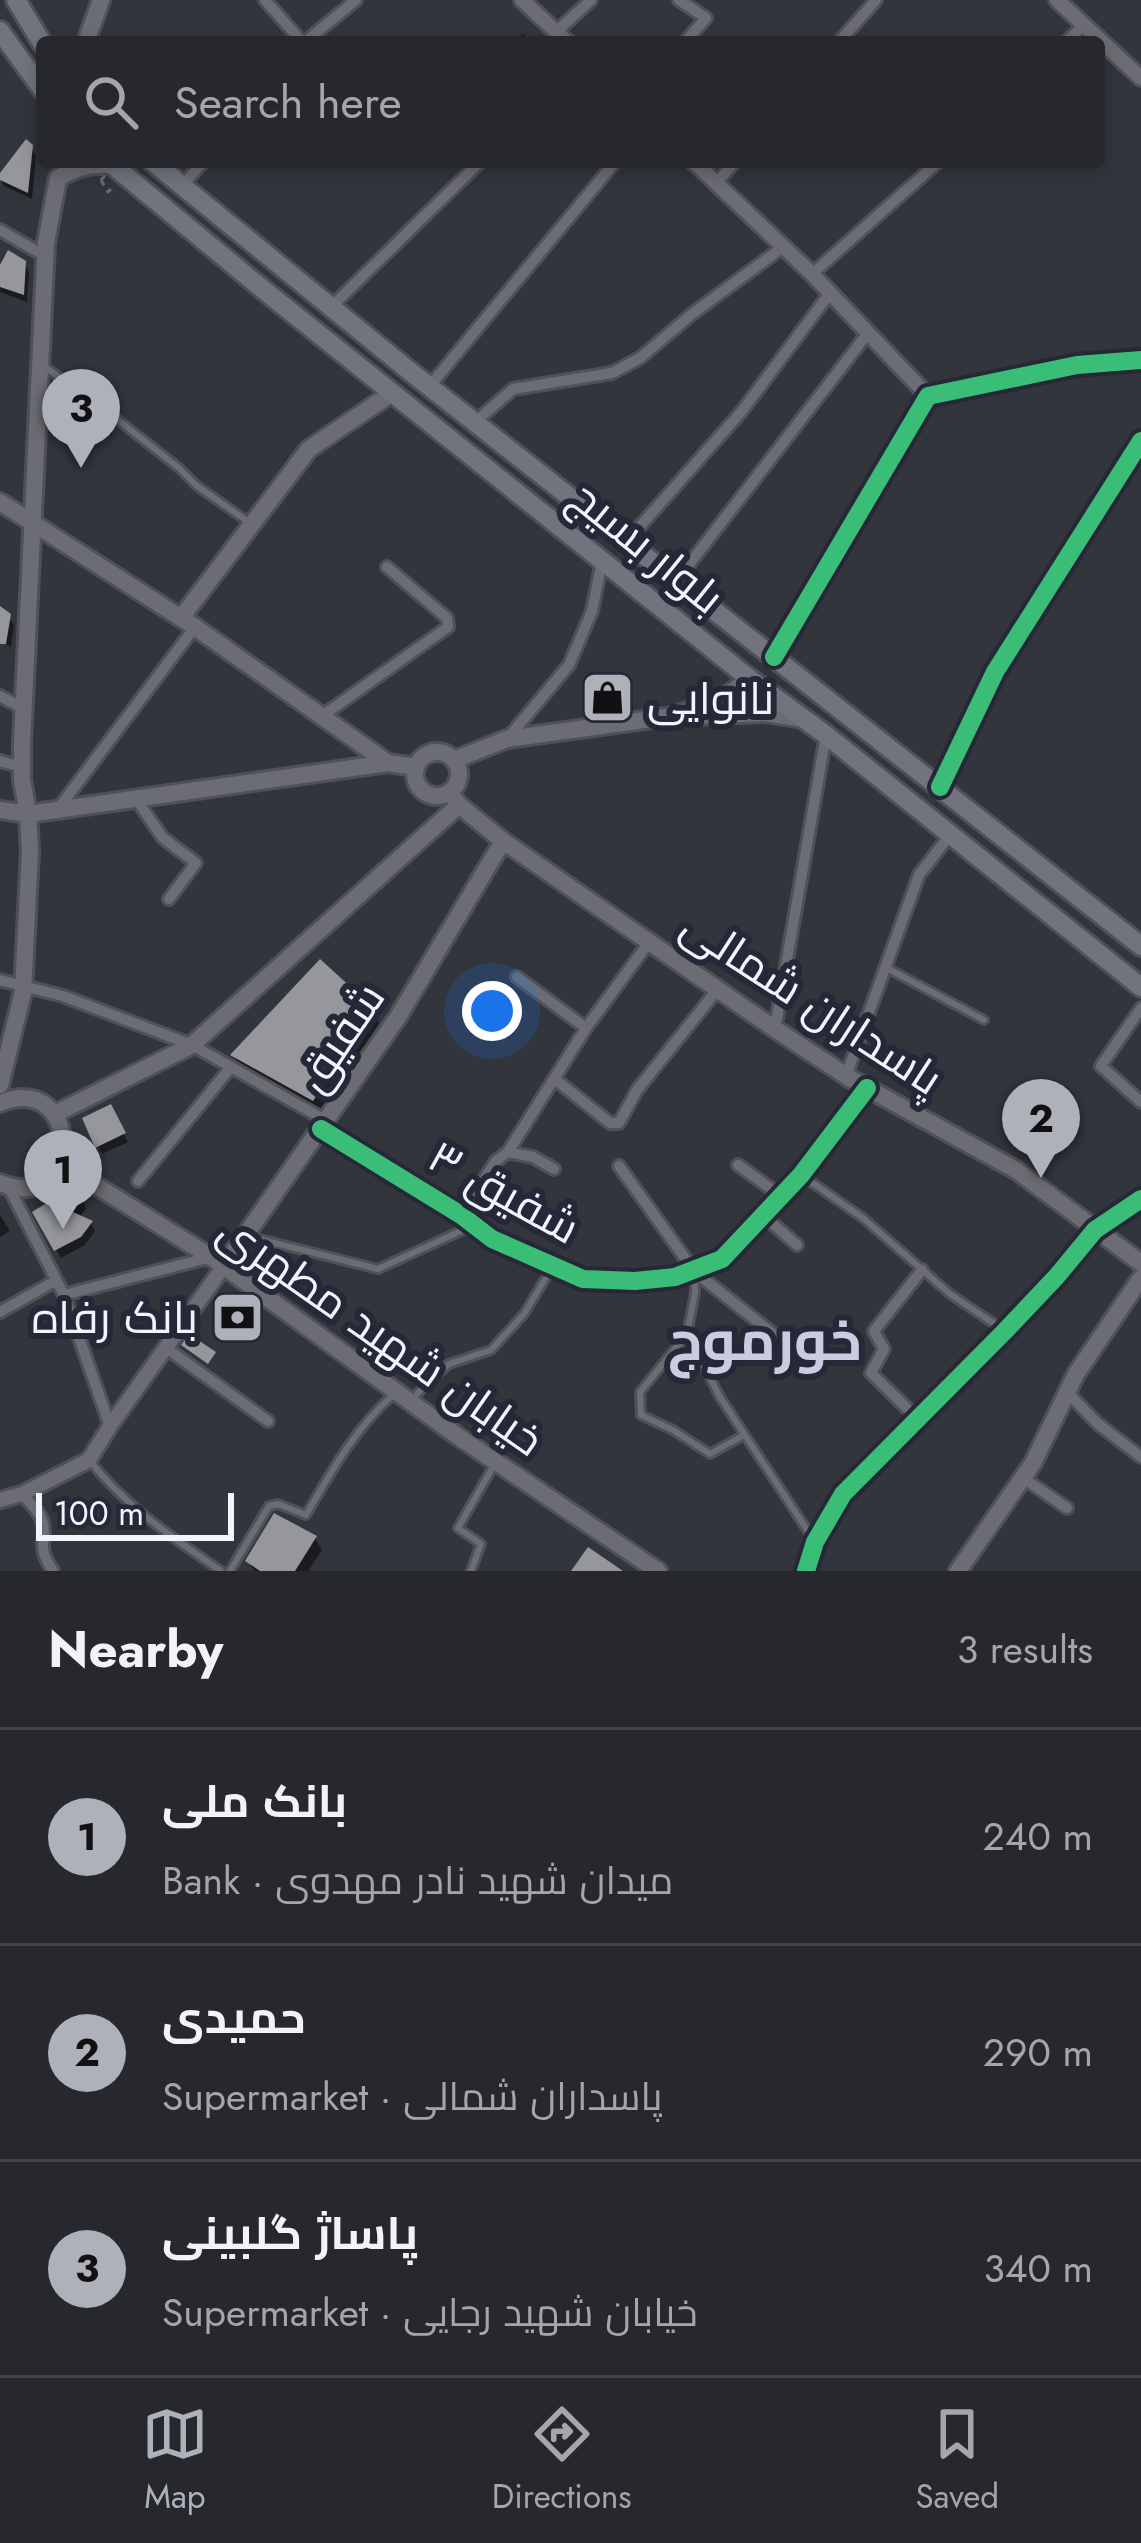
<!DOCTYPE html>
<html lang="en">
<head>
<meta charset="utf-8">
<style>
	:root { --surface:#26282e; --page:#32343a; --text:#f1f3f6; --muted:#a4a6aa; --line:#42444a; --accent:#aeb0ba }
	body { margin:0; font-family:Jost,Cairo,sans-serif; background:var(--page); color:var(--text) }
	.scale { position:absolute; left:36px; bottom:30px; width:198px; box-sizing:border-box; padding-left:12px; border:6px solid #f1f3fd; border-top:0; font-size:33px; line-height:42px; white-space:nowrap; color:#f1f3fd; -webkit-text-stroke:9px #262837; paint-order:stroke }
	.you { position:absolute; left:492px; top:1011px; width:42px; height:42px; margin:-30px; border:9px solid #fff; border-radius:50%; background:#1a73e8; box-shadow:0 0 0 18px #1a73e833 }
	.badge { display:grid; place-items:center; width:78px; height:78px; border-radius:50%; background:var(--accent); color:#111; font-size:39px; font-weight:700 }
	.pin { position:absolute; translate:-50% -99px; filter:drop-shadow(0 3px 6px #0008) }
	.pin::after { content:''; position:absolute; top:63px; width:42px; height:36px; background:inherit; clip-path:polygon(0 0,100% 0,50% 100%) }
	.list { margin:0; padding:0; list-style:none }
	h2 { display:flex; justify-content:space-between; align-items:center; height:156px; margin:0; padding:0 48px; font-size:51px }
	h2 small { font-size:39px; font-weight:400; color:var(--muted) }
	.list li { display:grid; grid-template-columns:78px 1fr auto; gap:36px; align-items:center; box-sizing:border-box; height:216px; padding:0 48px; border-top:3px solid var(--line) }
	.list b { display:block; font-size:45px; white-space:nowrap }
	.list p { margin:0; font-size:39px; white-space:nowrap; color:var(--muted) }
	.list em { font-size:39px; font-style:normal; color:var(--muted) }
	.icon { flex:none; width:66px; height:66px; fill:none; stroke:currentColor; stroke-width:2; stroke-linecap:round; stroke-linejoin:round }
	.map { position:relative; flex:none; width:1141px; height:1571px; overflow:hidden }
	.search { position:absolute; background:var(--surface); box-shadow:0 6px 18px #0003; left:36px; right:36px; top:36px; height:132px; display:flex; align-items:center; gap:30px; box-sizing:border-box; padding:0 42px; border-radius:12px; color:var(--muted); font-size:45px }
	.sheet { height:804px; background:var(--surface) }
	nav { display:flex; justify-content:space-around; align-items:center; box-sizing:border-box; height:168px; border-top:3px solid var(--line); background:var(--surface); font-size:33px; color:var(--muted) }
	nav a { display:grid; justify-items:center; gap:6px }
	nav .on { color:var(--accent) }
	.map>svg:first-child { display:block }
	.shadow { fill:#0007 }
	.building { fill:#95979d }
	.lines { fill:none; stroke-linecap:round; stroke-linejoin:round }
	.service-casing { stroke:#4f5158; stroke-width:12 }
	.minor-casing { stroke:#4f5158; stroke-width:16 }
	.tertiary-casing { stroke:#4f5158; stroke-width:20 }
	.secondary-casing { stroke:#4f5158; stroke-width:22 }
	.primary-casing { stroke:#4f5158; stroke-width:24 }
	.path { stroke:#6b6c73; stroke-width:3; stroke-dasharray:6 6; stroke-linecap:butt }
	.service { stroke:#6c6d74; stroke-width:6 }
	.minor { stroke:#6c6d74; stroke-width:10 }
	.tertiary { stroke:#6c6d74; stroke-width:14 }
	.secondary { stroke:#6c6d74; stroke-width:16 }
	.primary { stroke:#71737e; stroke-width:18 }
	.path-bridge { stroke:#6b6c73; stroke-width:3; stroke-dasharray:6 6; stroke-linecap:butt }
	.cycleway-casing { stroke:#262837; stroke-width:26 }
	.cycleway { stroke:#3abd76; stroke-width:18 }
	.labels { text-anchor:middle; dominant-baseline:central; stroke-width:12; stroke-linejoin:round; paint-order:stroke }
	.street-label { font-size:45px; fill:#f1f3fd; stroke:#262837 }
	.poi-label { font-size:45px; fill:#f1f3fd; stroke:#262837; text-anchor:start }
	.district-label { font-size:57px; font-weight:bold; fill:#c9cde1; stroke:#262837 }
</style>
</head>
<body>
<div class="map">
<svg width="1141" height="1571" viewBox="0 0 1141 1571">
	<rect width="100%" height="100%" fill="#33353d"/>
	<!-- shadow -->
	<path class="shadow" d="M523,34L532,42H514Z
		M31,147L36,156L32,199L4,186L0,179Z
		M24,263L29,272L27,302L0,292V271Z
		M0,610L8,616L14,625L11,647L0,640Z
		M372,1011L379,1023L320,1111L240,1067L234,1056Z
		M110,1108L128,1142L102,1154L98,1146Z
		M82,1201L86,1208L79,1218L91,1223L95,1231L85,1245L61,1258L36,1213L47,1207Z
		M0,1215L10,1231L0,1237Z
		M248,1315L250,1320L241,1334L227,1321Z
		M315,1538L322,1550L308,1571H254L248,1561Z"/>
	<!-- building -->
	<path class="building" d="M26,139L33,145L28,193L0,180V173Z
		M8,250L26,261L24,295L0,287V265Z
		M0,606L11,614L6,644H0Z
		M320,959L375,1009L313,1101L230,1055Z
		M111,1104L126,1133L95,1148L82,1118Z
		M83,1198L73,1212L93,1221L81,1237L54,1251L32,1212L45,1204Z
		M236,1304L250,1313L237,1331L224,1321Z
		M189,1334L216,1352L208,1364L181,1345Z
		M274,1513L317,1536L295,1571H260L245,1561Z
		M588,1547L623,1571H571Z"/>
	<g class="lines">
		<defs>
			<path id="service" d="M41,364L113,416L179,468L197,486L250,523
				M885,967L984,1020
				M801,1175L863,1218L950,1294L1005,1331
				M251,1237L378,1269L474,1225
				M695,1272V1293L687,1334L720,1397L813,1539
				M687,1334L640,1392L641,1415L673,1430L710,1454L744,1435
				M412,1400L425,1385L449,1364L491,1350L524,1314L553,1266
				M91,1462C126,1507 175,1539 221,1571
				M230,1571L269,1506L278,1504L306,1515C331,1472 356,1427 394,1394
				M471,1571L481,1544L458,1528L494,1465"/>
			<path id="minor" d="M265,0L302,42
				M679,0L706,18L685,42
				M556,32L591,0
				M305,42L356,0
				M839,42L876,0
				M1066,42L1083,26
				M716,183L735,162
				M182,186L203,162
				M0,230L45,256
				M812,274L938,162
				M331,307L480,162
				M429,387L615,162
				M928,396L1077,365L1141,360
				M475,422L513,389L612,373L640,358L692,314L783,247
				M627,541L742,411L830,293
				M677,580L868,333
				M0,696L24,709
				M322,716L448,627L447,618L387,567
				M507,739L569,665L592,611L602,561
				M0,761L22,767
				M136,799L163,838L196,863L169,899
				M58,809L195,627
				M517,977L586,1028
				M0,980L63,996L192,1045L327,1121
				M1141,1008L1101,1066L1141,1102
				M775,1029L826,735
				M846,1076L919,875L950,835
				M556,1080L610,1123H619L637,1090L718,989
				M321,1129L461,1215L492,1239L583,1279L635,1281L675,1277L722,1259L801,1175L867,1088
				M508,1152L533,1157L554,1169
				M738,1165L781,1196
				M619,1166L695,1272L786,1344
				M138,1181L231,1067
				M8,1186L64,1295L110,1426
				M461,1215L496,1161L508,1152L586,1028L650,941
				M764,1216L797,1245
				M64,1295L211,1257
				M0,1312L55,1281
				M166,1348L268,1421
				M1069,1394L1097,1423L1141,1457
				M918,1419L871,1373L884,1349L874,1331L922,1270
				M1023,1478L1067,1508
				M22,1494C28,1501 39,1511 42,1520C49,1542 34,1542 53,1571
				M806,1571L815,1542L843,1494L1005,1331L1057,1276L1095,1230L1141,1199"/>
			<path id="tertiary" d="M522,0L567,42
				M1057,0L1141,78
				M694,162L812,274L928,396L774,657
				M940,787L995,672L1141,441
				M0,1500L22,1494L89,1460L110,1426L224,1266"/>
			<path id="secondary" d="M86,42L101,0
				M0,502L195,627L388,763L416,767
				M181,618L309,449L392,393
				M681,713L720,700L750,679
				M415 774a22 22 0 1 1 44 0a22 22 0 1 1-44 0Z
				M454,760L507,739L666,717L765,713L804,719
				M450,793L459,805L503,841L775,1029L851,1079L1016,1170L1141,1263
				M0,810L28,814L388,763
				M0,1085L23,992L30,851L28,814L22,780V742L46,243L58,178C77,167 90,164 112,165
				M0,1103C84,1070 82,1217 0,1183
				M55,1114L192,1045L459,805
				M60,1163L211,1257L456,1435L658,1571
				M224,1266L398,1017L503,841
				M958,1571L1033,1463L1076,1374L1141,1278"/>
			<path id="primary" d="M16,0L42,43
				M0,31L42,89
				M109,162L265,291L750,679L826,735L1141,987
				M153,162L412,373L1141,946"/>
		</defs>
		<!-- service casing -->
		<use href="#service" class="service-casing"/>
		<!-- minor casing -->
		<use href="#minor" class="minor-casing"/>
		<!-- tertiary casing -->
		<use href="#tertiary" class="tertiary-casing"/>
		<!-- secondary casing -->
		<use href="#secondary" class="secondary-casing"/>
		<!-- primary casing -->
		<use href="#primary" class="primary-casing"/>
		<!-- path -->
		<path class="path" d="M101,180L108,192L115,185"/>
		<!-- service -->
		<use href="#service" class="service"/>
		<!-- minor -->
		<use href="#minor" class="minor"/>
		<!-- tertiary -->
		<use href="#tertiary" class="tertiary"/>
		<!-- secondary -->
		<use href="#secondary" class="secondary"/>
		<!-- primary -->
		<use href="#primary" class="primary"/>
		<!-- path-bridge -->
		<path class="path-bridge" d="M101,180L117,162"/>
		<defs>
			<path id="cycleway" d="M774,657L928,396L1077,365L1141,360
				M940,787L995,672L1141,441
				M321,1129L461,1215L492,1239L583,1279L635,1281L675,1277L722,1259L801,1175L867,1088
				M806,1571L815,1542L843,1494L1005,1331L1057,1276L1095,1230L1141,1199"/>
		</defs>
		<!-- cycleway casing -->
		<use href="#cycleway" class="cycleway-casing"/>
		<!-- cycleway -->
		<use href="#cycleway" class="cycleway"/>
	</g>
	<!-- icons -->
	<defs>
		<symbol id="shop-square" viewBox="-11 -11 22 22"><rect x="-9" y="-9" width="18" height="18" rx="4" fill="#aeb0ba" stroke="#262837"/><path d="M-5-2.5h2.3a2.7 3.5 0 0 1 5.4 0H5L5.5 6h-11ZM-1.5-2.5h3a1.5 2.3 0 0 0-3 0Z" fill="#111"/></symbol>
		<symbol id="bank-square" viewBox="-11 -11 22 22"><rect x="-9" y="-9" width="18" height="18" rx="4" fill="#aeb0ba" stroke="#262837"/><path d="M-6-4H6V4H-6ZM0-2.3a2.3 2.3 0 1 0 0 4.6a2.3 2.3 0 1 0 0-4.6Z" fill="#111"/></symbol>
	</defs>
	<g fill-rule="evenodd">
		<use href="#shop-square" x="578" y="668" width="59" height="59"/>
		<use href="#bank-square" x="208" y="1288" width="59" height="59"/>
	</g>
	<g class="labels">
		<!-- street labels -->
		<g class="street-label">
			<text transform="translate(647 547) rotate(39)">بلوار بسیج</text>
			<text transform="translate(812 1002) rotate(33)">پاسداران شمالی</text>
			<text transform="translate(340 1037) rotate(-56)">شفیق</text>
			<text transform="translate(504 1192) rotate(29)">شفیق ۳</text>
			<text transform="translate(381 1335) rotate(35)">خیابان شهید مطهری</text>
		</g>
		<!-- poi labels -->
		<g class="poi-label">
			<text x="647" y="698">نانوایی</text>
			<text x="198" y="1317" text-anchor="end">بانک رفاه</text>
		</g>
		<!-- district labels -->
		<g class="district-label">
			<text x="765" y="1340">خورموج</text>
		</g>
	</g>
</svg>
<div class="scale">100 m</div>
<div class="you"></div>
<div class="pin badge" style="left:63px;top:1229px">1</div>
<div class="pin badge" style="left:1041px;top:1178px">2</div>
<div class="pin badge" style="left:81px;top:468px">3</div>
<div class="search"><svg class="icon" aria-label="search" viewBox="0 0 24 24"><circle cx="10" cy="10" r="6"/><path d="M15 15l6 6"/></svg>Search here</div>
</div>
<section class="sheet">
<h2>Nearby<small>3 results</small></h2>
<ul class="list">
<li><span class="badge">1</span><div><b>بانک ملی</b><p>Bank · میدان شهید نادر مهدوی</p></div><em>240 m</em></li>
<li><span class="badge">2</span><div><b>حمیدی</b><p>Supermarket · پاسداران شمالی</p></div><em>290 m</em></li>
<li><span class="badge">3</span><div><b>پاساژ گلبینی</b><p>Supermarket · خیابان شهید رجایی</p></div><em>340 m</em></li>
</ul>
</section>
<nav>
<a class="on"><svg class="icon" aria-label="map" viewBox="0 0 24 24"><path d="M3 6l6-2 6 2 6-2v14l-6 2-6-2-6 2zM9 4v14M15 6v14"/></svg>Map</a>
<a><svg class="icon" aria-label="directions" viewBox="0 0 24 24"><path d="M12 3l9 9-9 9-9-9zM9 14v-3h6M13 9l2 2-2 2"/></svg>Directions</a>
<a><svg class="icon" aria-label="saved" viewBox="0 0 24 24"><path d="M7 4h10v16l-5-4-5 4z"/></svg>Saved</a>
</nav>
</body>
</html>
